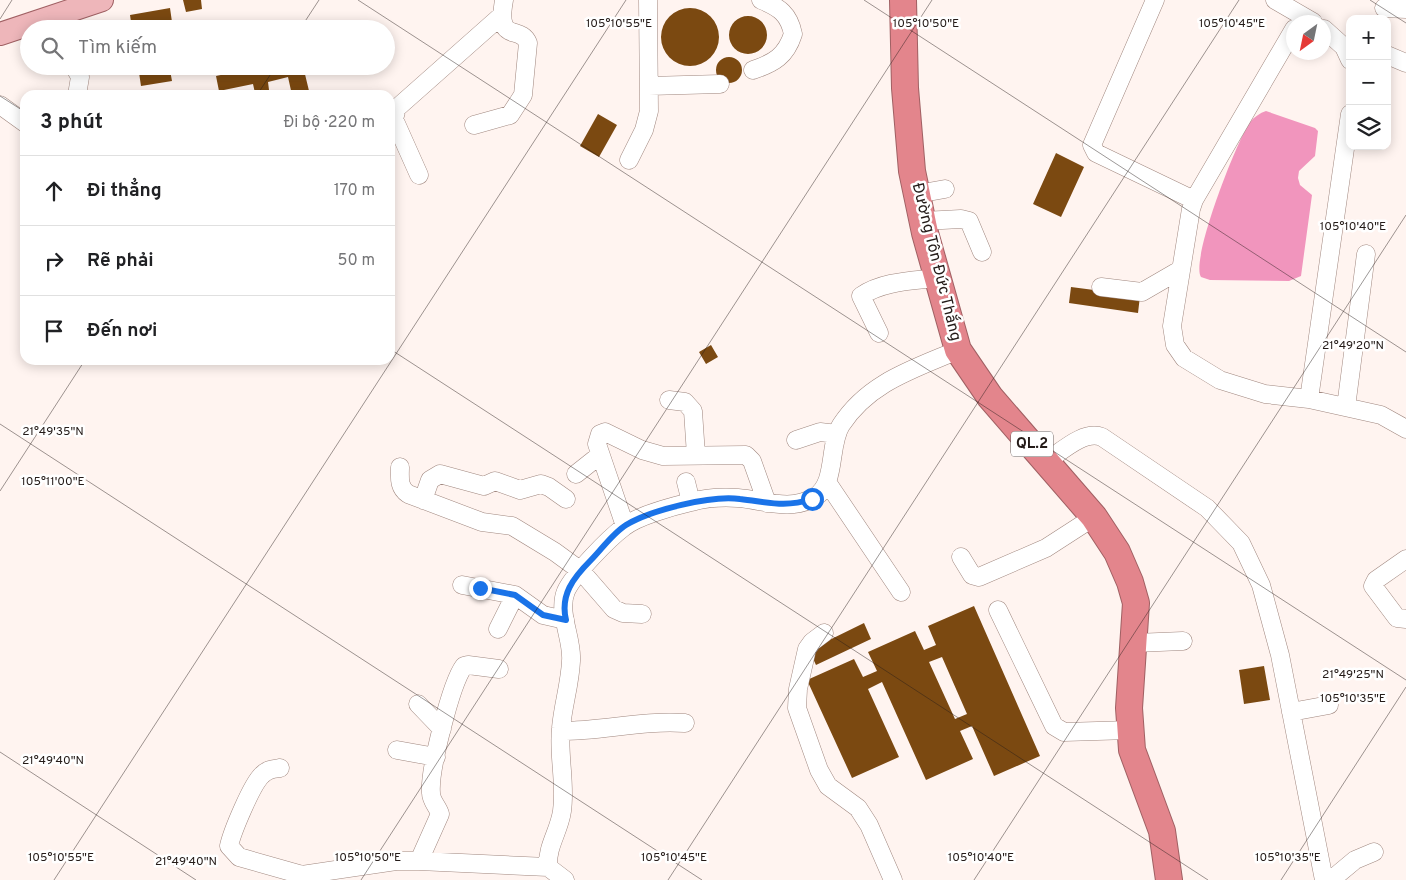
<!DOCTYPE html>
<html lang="vi">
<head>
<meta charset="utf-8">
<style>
	:root { --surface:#fff; --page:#f6f6f6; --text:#202124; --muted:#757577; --line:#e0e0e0 }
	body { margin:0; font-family:Overpass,sans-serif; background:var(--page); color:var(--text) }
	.controls { position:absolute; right:15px; top:15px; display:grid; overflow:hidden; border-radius:10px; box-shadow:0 2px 12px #0003 }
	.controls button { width:45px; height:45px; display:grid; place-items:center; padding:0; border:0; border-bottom:1px solid var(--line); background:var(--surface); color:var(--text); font:25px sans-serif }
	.compass { position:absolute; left:1286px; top:15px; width:45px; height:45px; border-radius:50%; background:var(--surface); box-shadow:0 2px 12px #0003; rotate:213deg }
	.stop { position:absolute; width:15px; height:15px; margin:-11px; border:4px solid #1a73e8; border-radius:50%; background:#fff }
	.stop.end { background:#1a73e8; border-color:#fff; box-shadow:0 1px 5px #0008 }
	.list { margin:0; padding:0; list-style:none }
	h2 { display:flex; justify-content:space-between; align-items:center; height:65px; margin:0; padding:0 20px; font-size:21px }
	h2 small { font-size:16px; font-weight:400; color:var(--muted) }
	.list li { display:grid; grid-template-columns:32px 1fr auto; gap:15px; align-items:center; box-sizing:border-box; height:70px; padding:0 20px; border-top:1px solid var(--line) }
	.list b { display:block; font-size:19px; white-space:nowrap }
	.list em { font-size:16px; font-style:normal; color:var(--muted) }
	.icon { flex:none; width:28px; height:28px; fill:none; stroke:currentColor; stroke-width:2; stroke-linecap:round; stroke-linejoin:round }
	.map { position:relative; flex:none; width:1406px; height:880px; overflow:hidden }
	.search { position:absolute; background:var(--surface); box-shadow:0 2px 12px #0003; left:20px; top:20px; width:375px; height:55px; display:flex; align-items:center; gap:12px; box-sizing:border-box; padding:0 18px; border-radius:28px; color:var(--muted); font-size:19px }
	.panel { position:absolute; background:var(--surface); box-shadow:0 2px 12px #0003; left:20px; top:90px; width:375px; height:275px; border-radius:15px }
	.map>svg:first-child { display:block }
	.water { fill:#f195bd }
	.building { fill:#7b4911; fill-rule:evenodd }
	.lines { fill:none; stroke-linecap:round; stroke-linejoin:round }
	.minor-casing { stroke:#a0877f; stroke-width:19 }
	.major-casing { stroke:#a06063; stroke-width:24 }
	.highway-casing { stroke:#a06063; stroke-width:28 }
	.minor { stroke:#fff; stroke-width:18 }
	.major { stroke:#eeb6ba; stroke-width:22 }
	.highway { stroke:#e3858c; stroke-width:26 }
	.route { stroke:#1a73e8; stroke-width:6 }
	.ticks { fill:none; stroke:#241b18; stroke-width:1; stroke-opacity:0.45 }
	.labels { text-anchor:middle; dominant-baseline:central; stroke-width:5; stroke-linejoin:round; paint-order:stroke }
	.shield { fill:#fff; stroke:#665f5d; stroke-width:1 }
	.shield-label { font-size:15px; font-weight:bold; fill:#241b18 }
	.street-label { font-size:16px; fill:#241b18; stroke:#fff }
	.ticks-label { font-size:12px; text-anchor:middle; fill:#241b18; stroke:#fff; stroke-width:5; stroke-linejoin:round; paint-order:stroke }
</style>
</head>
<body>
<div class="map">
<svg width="1406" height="880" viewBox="0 0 1406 880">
	<rect width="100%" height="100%" fill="#fff4f0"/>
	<!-- water -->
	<path class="water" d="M1266,111L1315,128L1318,131L1315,156L1299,171L1298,178L1300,185L1312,195L1301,276L1289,281L1210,280L1201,277C1190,260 1237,140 1250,122C1254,117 1260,113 1266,111Z"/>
	<!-- building -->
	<path class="building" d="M183,0H201L202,9L186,12Z
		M170,8L173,29H132L130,15Z
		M661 37a29 29 0 1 1 58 0a29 29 0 1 1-58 0Z
		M729 35a19 19 0 1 1 38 0a19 19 0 1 1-38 0Z
		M716 70a13 13 0 1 1 26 0a13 13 0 1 1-26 0Z
		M138,66H182L183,68L170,70L172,81L141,86Z
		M245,66H303L310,95H292L288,77L268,82L269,90L255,93L253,84L219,91L216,76L244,70Z
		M598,114L617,125L599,157L580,146Z
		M1056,153L1084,167L1061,217L1033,204Z
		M1071,287L1140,296L1138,313L1069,303Z
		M711,345L718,357L706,364L699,352Z
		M974,606L1040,756L994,776L972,726L960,731L973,759L926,780L882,682L868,689L899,757L852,778L807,680L854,659L863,677L877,671L868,652L915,631L924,650L936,645L928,626ZM942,657L967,714L955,719L929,662Z
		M864,623L871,639L816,665L809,650Z
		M1264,666L1270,700L1244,704L1239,670Z"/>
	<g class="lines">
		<defs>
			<path id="minor" d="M1155,0L1092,145L1096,153L1194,200
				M1275,0L1313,22
				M1384,8L1406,9
				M1294,29L1194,200L1191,209L1172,326L1175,345L1184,358L1220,380L1265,394L1309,399L1381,415L1406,429
				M1324,29L1344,47L1350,60
				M1387,55L1406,63
				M74,66L80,77L77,95
				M753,70C774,63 786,56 793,34C789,14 779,7 761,0
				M649,86L720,84
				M0,105L25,123
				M474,125L510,115L523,95L528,43C520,24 496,45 504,0
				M629,160L644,130L649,111L648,0
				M419,175L394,119L397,108L502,15
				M917,194L945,189
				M923,221L961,219L969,221L982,252
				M1101,287L1142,292L1180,270
				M879,333L861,296C883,281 912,281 937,278
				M1309,399L1350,114
				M669,400L685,402L693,411L696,455
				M1346,407L1366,254
				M796,440L820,432L837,434
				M1047,461C1062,451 1084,430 1102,437L1207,508L1241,543L1261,585L1280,655L1324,880
				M400,467C400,477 398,487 408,494L482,522L512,526L555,552L581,571L614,609L623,613L642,614
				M576,474L600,455
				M686,482L691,502
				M827,482L901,592
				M423,500L430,480L440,474L484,486L495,481L520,490L541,484L549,487L566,499
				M625,526L597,444L600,434L605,432L642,450L663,456L746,455L752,461L767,503
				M961,557L972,575L979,577L1046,548L1094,517
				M1406,559L1376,580L1373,586L1397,618L1406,619
				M462,585L515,595L543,615L565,620
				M998,610L1054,726L1064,732L1130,730
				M498,629L515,595
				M824,633L812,642L807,649L798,689L797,708L819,770L828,786L858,808L869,825L893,880
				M1135,643L1183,641
				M418,704L442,729
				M1291,712L1329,705
				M561,731C603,731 643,720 685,723
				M397,750L436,757
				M280,768C273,769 268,769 262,775C252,784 232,832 229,846L239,857L302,875L396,861H419L548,867L565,880
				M419,861L440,814C438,807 431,801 431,793C429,771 451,683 464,666L468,665L499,669
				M548,867C547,845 559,832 562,811C566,783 558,755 561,728C563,705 570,684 571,661C573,639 557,613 566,591C574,574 608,539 624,527C637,516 674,506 691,502C705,498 722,497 738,498C764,500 790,512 815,497C837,483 828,446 841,425C869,382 914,369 958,350
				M1331,880L1355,860L1374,852"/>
			<path id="major" d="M0,34L102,0"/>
			<path id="highway" d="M903,0L905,88L912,171L925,233L958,350L990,397L1094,517L1117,552L1130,582L1136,603L1129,708L1132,750L1162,831L1169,880"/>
		</defs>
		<!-- minor casing -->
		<use href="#minor" class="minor-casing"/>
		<!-- major casing -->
		<use href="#major" class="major-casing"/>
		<!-- highway casing -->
		<use href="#highway" class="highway-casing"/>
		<!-- minor -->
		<use href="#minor" class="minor"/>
		<!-- major -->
		<use href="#major" class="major"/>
		<!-- highway -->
		<use href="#highway" class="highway"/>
	</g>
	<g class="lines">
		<!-- route -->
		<path class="route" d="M480,588L515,595L543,615L566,620C560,595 573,578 591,560C601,550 613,533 626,525C651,510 711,495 740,499C768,502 784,508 812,499"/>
	</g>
	<!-- ticks -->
	<path class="ticks" d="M358,0L1406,680M864,0L1406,352M1370,0L1406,23M0,19L12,0M300,29L319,0M257,95L276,66M0,96L25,112M390,349L1208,880M0,424L702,880M0,491L85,360M0,752L196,880M54,880L626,0M361,880L932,0M668,880L1239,0M974,880L1406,215M1281,880L1406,687"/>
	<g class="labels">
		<!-- shield labels -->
		<rect class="shield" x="1011" y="431.5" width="42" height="25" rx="4"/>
		<g class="shield-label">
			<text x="1032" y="444">QL.2</text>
		</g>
		<!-- street labels -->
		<g class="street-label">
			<text transform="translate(936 262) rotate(76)">Đường Tôn Đức Thắng</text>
		</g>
	</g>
	<g class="ticks-label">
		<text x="619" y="27">105°10'55"E</text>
		<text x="926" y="27">105°10'50"E</text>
		<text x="1232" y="27">105°10'45"E</text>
		<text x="1353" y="230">105°10'40"E</text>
		<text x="1353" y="349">21°49'20"N</text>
		<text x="53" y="435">21°49'35"N</text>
		<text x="53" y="485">105°11'00"E</text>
		<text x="1353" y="678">21°49'25"N</text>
		<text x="1353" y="702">105°10'35"E</text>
		<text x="53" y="764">21°49'40"N</text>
		<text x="61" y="861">105°10'55"E</text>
		<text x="368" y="861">105°10'50"E</text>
		<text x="674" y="861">105°10'45"E</text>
		<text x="981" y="861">105°10'40"E</text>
		<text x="1288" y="861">105°10'35"E</text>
		<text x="186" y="865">21°49'40"N</text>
	</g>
</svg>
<div class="controls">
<button>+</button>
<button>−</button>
<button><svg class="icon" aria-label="layers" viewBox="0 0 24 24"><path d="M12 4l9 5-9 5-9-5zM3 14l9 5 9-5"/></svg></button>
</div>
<svg class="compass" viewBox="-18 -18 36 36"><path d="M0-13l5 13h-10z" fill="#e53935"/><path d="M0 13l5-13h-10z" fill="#757577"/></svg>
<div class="stop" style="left:812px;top:499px"></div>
<div class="stop end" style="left:480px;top:588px"></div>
<div class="search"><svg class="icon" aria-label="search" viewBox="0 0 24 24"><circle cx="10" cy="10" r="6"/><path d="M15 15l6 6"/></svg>Tìm kiếm</div>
<section class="panel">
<h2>3 phút<small>Đi bộ · 220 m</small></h2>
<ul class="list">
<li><svg class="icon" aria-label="ahead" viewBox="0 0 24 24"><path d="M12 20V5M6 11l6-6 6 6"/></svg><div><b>Đi thẳng</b></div><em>170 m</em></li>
<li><svg class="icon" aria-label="right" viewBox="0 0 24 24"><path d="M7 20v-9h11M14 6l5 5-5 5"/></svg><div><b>Rẽ phải</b></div><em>50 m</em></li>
<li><svg class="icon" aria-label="arrive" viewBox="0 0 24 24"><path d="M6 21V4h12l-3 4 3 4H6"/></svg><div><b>Đến nơi</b></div></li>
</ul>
</section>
</div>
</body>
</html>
